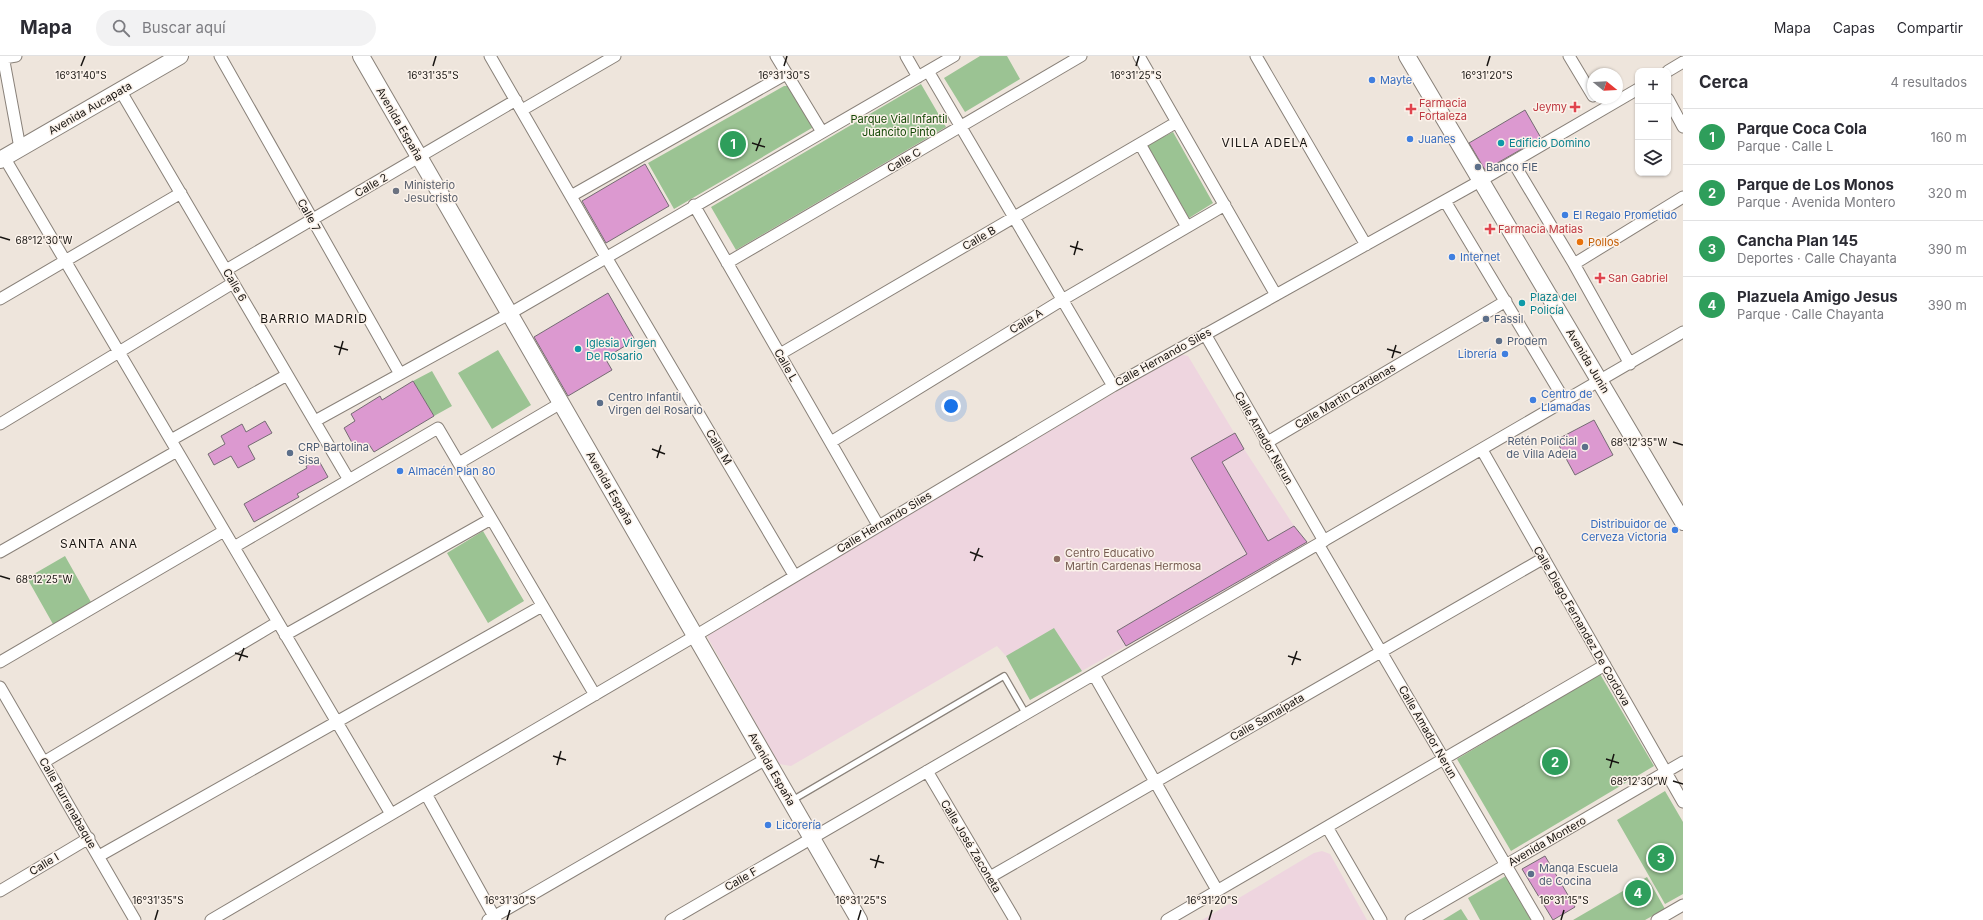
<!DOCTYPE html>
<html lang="es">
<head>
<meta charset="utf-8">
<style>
	:root { --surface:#fff; --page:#f2f2f3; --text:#2b2b33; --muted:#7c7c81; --line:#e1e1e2; --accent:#0f766e }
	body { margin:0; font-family:Inter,sans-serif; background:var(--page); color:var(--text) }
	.controls { position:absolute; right:12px; top:12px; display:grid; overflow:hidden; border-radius:8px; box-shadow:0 1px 3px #0004 }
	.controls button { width:36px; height:36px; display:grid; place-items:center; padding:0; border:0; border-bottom:1px solid var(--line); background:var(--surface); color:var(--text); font:20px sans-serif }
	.compass { position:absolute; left:1587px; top:12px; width:36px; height:36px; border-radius:50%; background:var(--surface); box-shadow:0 1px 3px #0004; rotate:108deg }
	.you { position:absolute; left:951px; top:350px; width:14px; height:14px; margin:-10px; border:3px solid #fff; border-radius:50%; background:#1a73e8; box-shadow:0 0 0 6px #1a73e833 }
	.badge { display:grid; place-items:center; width:26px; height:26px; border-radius:50%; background:var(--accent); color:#fff; font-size:13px; font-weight:700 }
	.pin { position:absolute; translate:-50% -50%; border:2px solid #fff; box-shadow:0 1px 4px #0006 }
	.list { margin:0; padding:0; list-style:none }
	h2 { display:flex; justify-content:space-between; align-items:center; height:52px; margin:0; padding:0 16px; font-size:17px }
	h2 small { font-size:13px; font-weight:400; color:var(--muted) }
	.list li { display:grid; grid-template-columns:26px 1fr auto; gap:12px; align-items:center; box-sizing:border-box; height:56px; padding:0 16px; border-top:1px solid var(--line) }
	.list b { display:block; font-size:15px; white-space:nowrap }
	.list p { margin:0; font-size:13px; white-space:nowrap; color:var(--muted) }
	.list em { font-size:13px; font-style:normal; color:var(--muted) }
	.icon { flex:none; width:22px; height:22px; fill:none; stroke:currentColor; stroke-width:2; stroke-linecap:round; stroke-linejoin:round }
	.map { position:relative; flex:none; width:1683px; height:864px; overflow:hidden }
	header { display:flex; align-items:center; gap:24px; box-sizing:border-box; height:56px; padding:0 20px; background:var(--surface); border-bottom:1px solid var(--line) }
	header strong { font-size:19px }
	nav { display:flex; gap:22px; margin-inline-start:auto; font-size:14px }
	.search { width:280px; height:36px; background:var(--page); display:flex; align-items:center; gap:10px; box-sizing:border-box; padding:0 14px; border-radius:22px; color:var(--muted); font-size:15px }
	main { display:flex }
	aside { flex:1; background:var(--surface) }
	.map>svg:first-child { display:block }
	.education { fill:#eed5df }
	.green { fill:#9bc393 }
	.building { fill:#dc99d0; stroke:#756c73 }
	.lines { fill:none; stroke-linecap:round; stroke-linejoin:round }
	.lane-casing { stroke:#898179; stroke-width:8 }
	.street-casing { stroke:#898179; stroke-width:13 }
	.secondary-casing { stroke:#898179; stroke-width:18 }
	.lane { stroke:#fff; stroke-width:5.5 }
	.street { stroke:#fff; stroke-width:11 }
	.secondary { stroke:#fff; stroke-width:16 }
	.ticks { fill:none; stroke:#171411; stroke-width:1.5 }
	.shop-dot { fill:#3f7fe0; stroke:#fbf2ea; stroke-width:1.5 }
	.health-dot { fill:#e0444e; stroke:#fbf2ea; stroke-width:1.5 }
	.culture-dot { fill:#0f9aa8; stroke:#fbf2ea; stroke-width:1.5 }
	.service-dot { fill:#5c6f8a; stroke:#fbf2ea; stroke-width:1.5 }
	.worship-dot { fill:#6b7280; stroke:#fbf2ea; stroke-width:1.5 }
	.food-dot { fill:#e8710a; stroke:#fbf2ea; stroke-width:1.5 }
	.education-dot { fill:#8d6e63; stroke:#fbf2ea; stroke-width:1.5 }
	.labels { text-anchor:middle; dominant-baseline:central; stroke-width:3; stroke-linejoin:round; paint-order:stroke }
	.shop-label { font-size:11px; fill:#366cbe; stroke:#fbf2ea; text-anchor:start }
	.health-label { font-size:11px; fill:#be3a42; stroke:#fbf2ea; text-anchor:start }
	.street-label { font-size:11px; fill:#171411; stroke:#fbf2ea }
	.park-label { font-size:11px; fill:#144806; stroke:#fbf2ea }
	.culture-label { font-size:11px; fill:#0d838f; stroke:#fbf2ea; text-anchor:start }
	.service-label { font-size:11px; fill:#4e5e75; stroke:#fbf2ea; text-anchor:start }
	.worship-label { font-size:11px; fill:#5b616d; stroke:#fbf2ea; text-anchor:start }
	.food-label { font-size:11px; fill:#c56008; stroke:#fbf2ea; text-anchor:start }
	.education-label { font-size:11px; fill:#785e54; stroke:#fbf2ea; text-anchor:start }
	.neighbourhood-label { font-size:12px; letter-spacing:1px; fill:#171411; stroke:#fbf2ea }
	.ticks-label { font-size:10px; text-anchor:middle; fill:#171411; stroke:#fbf2ea; stroke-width:3; stroke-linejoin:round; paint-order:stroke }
</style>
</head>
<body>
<header>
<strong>Mapa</strong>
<div class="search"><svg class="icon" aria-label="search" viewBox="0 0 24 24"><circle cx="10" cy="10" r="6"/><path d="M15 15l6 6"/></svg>Buscar aquí</div>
<nav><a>Mapa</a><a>Capas</a><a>Compartir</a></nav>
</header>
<main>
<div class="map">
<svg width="1683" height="864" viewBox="0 0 1683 864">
	<rect width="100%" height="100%" fill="#eee5dc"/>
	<!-- education -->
	<path class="education" d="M1180,298L1188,300L1244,393L1294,470L1308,488L1030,644L1006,600L997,590L791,710L779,708L708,582V577Z
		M1322,795L1330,798L1367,864H1202L1314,797Z"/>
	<!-- green -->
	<path class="green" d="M980,0H1007L1020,23L965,56L944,22Z
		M921,28L946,71L736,194L711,151Z
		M784,30H789L817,69L674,153L648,107Z
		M1173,76L1213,147L1189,162L1147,89Z
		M498,294L531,349L492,373L458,317Z
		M432,315L452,350L434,360L413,325Z
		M483,475L524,545L488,567L447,497Z
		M65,500L96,555L58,577L27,522Z
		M1054,572L1082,615L1030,644L1006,600Z
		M1600,618L1654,710L1511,795L1457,703Z
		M1665,735L1683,766V838L1665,848L1617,764Z
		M1506,820L1532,864H1480L1468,842Z
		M1647,821L1665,853L1645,864H1573Z
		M1461,853L1468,864H1443Z"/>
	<!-- building -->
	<path class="building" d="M1525,54L1541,82L1485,114L1469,87Z
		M645,108L669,150L606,187L582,145Z
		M608,237L635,284L605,302L612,314L568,340L534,281Z
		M413,325L434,360L374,396L368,387L356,394L344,372L355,365L351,358L380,340L382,344Z
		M1594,364L1613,399L1575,419L1556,384Z
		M265,365L272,377L248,390L255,403L238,412L231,400L214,409L208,398L225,388L221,380L242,368L246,376Z
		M1235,377L1244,393L1222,406L1268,485L1294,470L1307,486L1126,590L1117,575L1247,498L1191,402Z
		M318,403L328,421L297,438L299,441L254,466L244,448L307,412L306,410Z
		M1545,800L1575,851L1553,864L1522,813Z"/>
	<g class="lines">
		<defs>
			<path id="lane" d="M791,745L1004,620L1026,658"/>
			<path id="street" d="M3,0L20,92
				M220,0L400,318
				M490,0L606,201L794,519
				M776,0L822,76
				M906,0L918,21
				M1139,0L1276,239
				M1256,0L1366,189
				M1569,0L1593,40
				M4,2L16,0
				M928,15L1113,330
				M1668,15L1683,6
				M120,34L349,424
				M1668,43L1683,71
				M522,54L615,0
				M1140,88L1187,171
				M4,101L391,758
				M1513,106L1574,208L1630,308
				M571,140L786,18
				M1445,145L1565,345
				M694,149L878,469
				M727,207L1081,0
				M1574,208L1683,141
				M226,214L516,44
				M0,243L181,137
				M1205,278L1324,485
				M780,298L1177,66
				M315,365L509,258L954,0
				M0,368L233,227
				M171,384L287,319
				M831,386L1062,244L1225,149
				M1266,387L1506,245
				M1482,394L1683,746
				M459,407L561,347
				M1318,488L1538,864
				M234,491L438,372L595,639
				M0,496L177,395
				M285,579L491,463
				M0,606L224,475
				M1094,619L1217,834
				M0,631L135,864
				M44,706L278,566
				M927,715L1015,864
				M426,738L496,864
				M1327,771L1381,864
				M99,800L542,550
				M990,821L1544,502
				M0,835L89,782
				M211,864L695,580L1113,330L1480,125L1638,33
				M488,864L766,703
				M671,864L1683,276
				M1167,864L1605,609
				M1411,864L1683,706
				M1657,864L1683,849"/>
			<path id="secondary" d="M361,0L859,864
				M1407,0L1683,466
				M0,104L180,0"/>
		</defs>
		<!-- lane casing -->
		<use href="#lane" class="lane-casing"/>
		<!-- street casing -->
		<use href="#street" class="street-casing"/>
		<!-- secondary casing -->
		<use href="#secondary" class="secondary-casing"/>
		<!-- lane -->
		<use href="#lane" class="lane"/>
		<!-- street -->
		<use href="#street" class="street"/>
		<!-- secondary -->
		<use href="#secondary" class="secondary"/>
	</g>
	<!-- ticks -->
	<path class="ticks" d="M81,10L85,0M433,10L436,0M784,10L787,0M1136,10L1139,0M1487,10L1490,0M752,87L765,91M756,95L761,82M0,181L10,184M1070,190L1083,194M1074,199L1078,185M334,290L348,294M1387,293L1401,297M339,299L343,285M1392,302L1396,289M1673,386L1683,389M652,393L665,398M657,402L661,389M970,496L983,501M974,505L979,492M0,520L10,523M235,597L248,601M1288,600L1301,604M239,605L244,592M1292,609L1297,595M553,700L566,704M1606,703L1619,707M557,709L561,695M1610,712L1614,698M1673,725L1683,728M870,803L884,807M875,812L879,799M155,864L158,854M507,864L510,854M858,864L861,854M1209,864L1212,854M1561,864L1564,854"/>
	<!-- markers -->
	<g class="shop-dot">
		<circle cx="1372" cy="24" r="4"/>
		<circle cx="1410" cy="83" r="4"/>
		<circle cx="1565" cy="159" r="4"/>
		<circle cx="1452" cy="201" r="4"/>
		<circle cx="1505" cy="298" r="4"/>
		<circle cx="1533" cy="344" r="4"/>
		<circle cx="400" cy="415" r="4"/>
		<circle cx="1675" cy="474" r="4"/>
		<circle cx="768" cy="769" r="4"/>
	</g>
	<g class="health-dot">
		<path d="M1573 45h4v4h4v4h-4v4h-4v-4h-4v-4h4z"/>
		<path d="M1409 47h4v4h4v4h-4v4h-4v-4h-4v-4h4z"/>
		<path d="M1488 167h4v4h4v4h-4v4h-4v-4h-4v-4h4z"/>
		<path d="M1598 216h4v4h4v4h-4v4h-4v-4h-4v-4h4z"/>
	</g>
	<g class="culture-dot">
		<circle cx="1501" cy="87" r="4"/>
		<circle cx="1522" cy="247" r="4"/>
		<circle cx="578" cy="293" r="4"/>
	</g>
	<g class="service-dot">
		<circle cx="1478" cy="111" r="4"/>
		<circle cx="1486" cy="263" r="4"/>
		<circle cx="1499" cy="285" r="4"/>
		<circle cx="600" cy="347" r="4"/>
		<circle cx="1585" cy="391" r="4"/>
		<circle cx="290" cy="397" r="4"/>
		<circle cx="1531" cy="818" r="4"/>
	</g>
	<circle class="worship-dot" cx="396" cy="135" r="4"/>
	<circle class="food-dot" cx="1580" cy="186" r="4"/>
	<circle class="education-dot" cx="1057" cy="503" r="4"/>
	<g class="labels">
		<!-- shop labels -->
		<g class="shop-label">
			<text x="1380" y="24">Mayte</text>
			<text x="1418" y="83">Juanes</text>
			<text x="1573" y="159">El Regalo Prometido</text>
			<text x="1460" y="201">Internet</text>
			<text x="1497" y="298" text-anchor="end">Librería</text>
			<text x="1541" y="338">Centro de<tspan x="1541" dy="13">Llamadas</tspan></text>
			<text x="408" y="415">Almacén Plan 80</text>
			<text x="1667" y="468" text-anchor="end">Distribuidor de<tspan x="1667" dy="13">Cerveza Victoria</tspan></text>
			<text x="776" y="769">Licorería</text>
		</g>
		<!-- health labels -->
		<g class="health-label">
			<text x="1419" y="47">Farmacia<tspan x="1419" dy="13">Fortaleza</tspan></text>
			<text x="1567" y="51" text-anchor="end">Jeymy</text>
			<text x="1498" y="173">Farmacia Matias</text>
			<text x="1608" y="222">San Gabriel</text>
		</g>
		<!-- street labels -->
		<g class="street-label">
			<text transform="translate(90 52) rotate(-30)">Avenida Aucapata</text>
			<text transform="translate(400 68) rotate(60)">Avenida España</text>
			<text transform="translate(904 104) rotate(-30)">Calle C</text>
			<text transform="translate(371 129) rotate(-30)">Calle 2</text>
			<text transform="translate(309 159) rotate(61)">Calle 7</text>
			<text transform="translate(979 182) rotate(-30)">Calle B</text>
			<text transform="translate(235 229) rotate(60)">Calle 6</text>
			<text transform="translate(1026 265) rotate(-32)">Calle A</text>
			<text transform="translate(1163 301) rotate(-29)">Calle Hernando Siles</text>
			<text transform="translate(1588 305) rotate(59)">Avenida Junin</text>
			<text transform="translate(786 309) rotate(60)">Calle L</text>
			<text transform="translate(1345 340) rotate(-31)">Calle Martin Cardenas</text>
			<text transform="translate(1264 382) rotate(60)">Calle Amador Nerun</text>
			<text transform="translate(719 391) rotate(59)">Calle M</text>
			<text transform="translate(610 432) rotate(60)">Avenida España</text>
			<text transform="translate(884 466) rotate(-31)">Calle Hernando Siles</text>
			<text transform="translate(1582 570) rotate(60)">Calle Diego Fernandez De Cordova</text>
			<text transform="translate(1267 661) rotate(-30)">Calle Samaipata</text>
			<text transform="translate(1428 676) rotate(60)">Calle Amador Nerun</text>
			<text transform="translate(772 713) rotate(60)">Avenida España</text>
			<text transform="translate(68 747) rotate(60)">Calle Rurrenabaque</text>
			<text transform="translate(1547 785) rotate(-30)">Avenida Montero</text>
			<text transform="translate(971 790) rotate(59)">Calle José Zaconeta</text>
			<text transform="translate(44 808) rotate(-31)">Calle I</text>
			<text transform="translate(741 823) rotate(-30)">Calle F</text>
		</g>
		<!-- park labels -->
		<g class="park-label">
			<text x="899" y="63">Parque Vial Infantil<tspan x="899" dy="13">Juancito Pinto</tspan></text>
		</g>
		<!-- culture labels -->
		<g class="culture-label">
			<text x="1509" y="87">Edificio Domino</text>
			<text x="1530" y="241">Plaza del<tspan x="1530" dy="13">Policía</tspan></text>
			<text x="586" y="287">Iglesia Virgen<tspan x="586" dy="13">De Rosario</tspan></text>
		</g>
		<!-- service labels -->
		<g class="service-label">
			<text x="1486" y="111">Banco FIE</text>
			<text x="1494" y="263">Fassil</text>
			<text x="1507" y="285">Prodem</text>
			<text x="608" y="341">Centro Infantil<tspan x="608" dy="13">Virgen del Rosario</tspan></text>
			<text x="1577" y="385" text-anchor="end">Retén Policial<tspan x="1577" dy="13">de Villa Adela</tspan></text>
			<text x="298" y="391">CRP Bartolina<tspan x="298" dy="13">Sisa</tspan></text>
			<text x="1539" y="812">Manqa Escuela<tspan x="1539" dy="13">de Cocina</tspan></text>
		</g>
		<!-- worship labels -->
		<g class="worship-label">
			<text x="404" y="129">Ministerio<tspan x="404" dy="13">Jesucristo</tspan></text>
		</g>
		<!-- food labels -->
		<g class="food-label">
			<text x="1588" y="186">Pollos</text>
		</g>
		<!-- education labels -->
		<g class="education-label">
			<text x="1065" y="497">Centro Educativo<tspan x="1065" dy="13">Martín Cardenas Hermosa</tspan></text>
		</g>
		<!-- neighbourhood labels -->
		<g class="neighbourhood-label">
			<text x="1265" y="86">VILLA ADELA</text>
			<text x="314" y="262">BARRIO MADRID</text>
			<text x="99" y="487">SANTA ANA</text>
		</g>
	</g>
	<g class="ticks-label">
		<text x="81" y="23">16°31'40"S</text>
		<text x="433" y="23">16°31'35"S</text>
		<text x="784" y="23">16°31'30"S</text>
		<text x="1136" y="23">16°31'25"S</text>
		<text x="1487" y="23">16°31'20"S</text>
		<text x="44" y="188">68°12'30"W</text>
		<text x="1639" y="390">68°12'35"W</text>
		<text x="44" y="527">68°12'25"W</text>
		<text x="1639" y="729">68°12'30"W</text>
		<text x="158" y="848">16°31'35"S</text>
		<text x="510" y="848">16°31'30"S</text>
		<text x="861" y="848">16°31'25"S</text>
		<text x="1212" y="848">16°31'20"S</text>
		<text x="1564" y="848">16°31'15"S</text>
	</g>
</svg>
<div class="controls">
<button>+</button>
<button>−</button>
<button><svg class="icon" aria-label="layers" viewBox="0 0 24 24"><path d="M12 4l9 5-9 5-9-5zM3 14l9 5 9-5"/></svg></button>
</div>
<svg class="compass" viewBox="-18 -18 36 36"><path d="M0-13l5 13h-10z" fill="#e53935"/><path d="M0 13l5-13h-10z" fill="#7c7c81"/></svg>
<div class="you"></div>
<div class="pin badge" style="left:733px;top:88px;background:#2e9e5b">1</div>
<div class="pin badge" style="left:1555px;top:706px;background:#2e9e5b">2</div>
<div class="pin badge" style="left:1661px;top:802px;background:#2e9e5b">3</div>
<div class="pin badge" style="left:1638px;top:837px;background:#2e9e5b">4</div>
</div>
<aside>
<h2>Cerca<small>4 resultados</small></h2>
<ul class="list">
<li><span class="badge" style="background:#2e9e5b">1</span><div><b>Parque Coca Cola</b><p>Parque · Calle L</p></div><em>160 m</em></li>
<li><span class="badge" style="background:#2e9e5b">2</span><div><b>Parque de Los Monos</b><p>Parque · Avenida Montero</p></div><em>320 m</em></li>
<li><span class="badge" style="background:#2e9e5b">3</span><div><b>Cancha Plan 145</b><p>Deportes · Calle Chayanta</p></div><em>390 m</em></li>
<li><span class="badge" style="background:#2e9e5b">4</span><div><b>Plazuela Amigo Jesus</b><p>Parque · Calle Chayanta</p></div><em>390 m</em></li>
</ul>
</aside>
</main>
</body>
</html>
